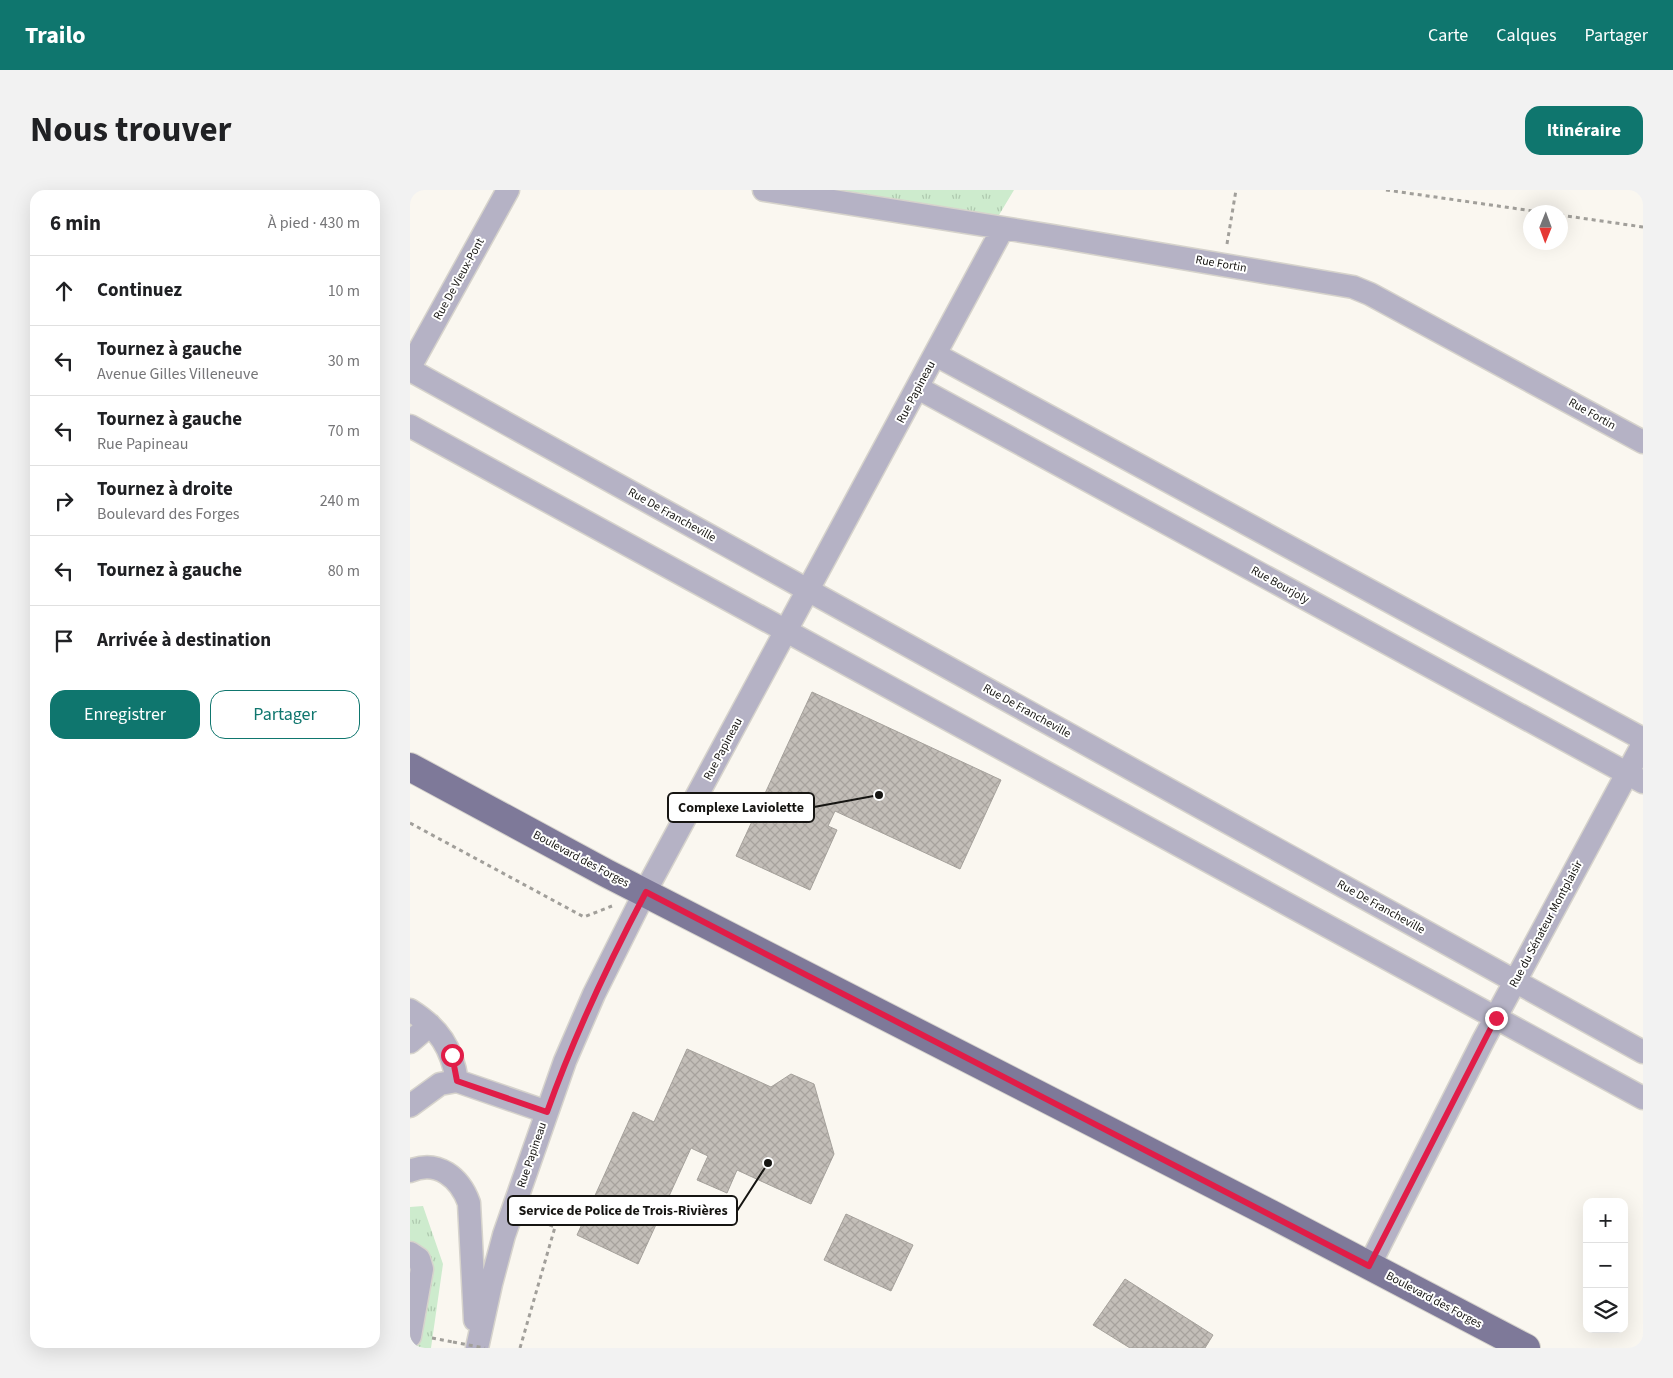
<!DOCTYPE html>
<html lang="fr">
<head>
<meta charset="utf-8">
<style>
	:root { --surface:#fff; --page:#f2f2f2; --text:#202124; --muted:#757577; --line:#e0e0e0; --accent:#0f766e }
	body { margin:0; font-family:"Source Sans 3",sans-serif; background:var(--page); color:var(--text) }
	.controls { position:absolute; right:15px; bottom:15px; display:grid; overflow:hidden; border-radius:10px; box-shadow:0 5px 20px #0002 }
	.controls button { width:45px; height:45px; display:grid; place-items:center; padding:0; border:0; border-bottom:1px solid var(--line); background:var(--surface); color:var(--text); font:25px sans-serif }
	.compass { position:absolute; left:1113px; top:15px; width:45px; height:45px; border-radius:50%; background:var(--surface); box-shadow:0 5px 20px #0002; rotate:181deg }
	.stop { position:absolute; width:15px; height:15px; margin:-11px; border:4px solid #e11d48; border-radius:50%; background:#fff }
	.stop.end { background:#e11d48; border-color:#fff; box-shadow:0 1px 5px #0008 }
	.list { margin:0; padding:0; list-style:none }
	h2 { display:flex; justify-content:space-between; align-items:center; height:65px; margin:0; padding:0 20px; font-size:21px }
	h2 small { font-size:16px; font-weight:400; color:var(--muted) }
	.list li { display:grid; grid-template-columns:32px 1fr auto; gap:15px; align-items:center; box-sizing:border-box; height:70px; padding:0 20px; border-top:1px solid var(--line) }
	.list b { display:block; font-size:19px; white-space:nowrap }
	.list p { margin:0; font-size:16px; white-space:nowrap; color:var(--muted) }
	.list em { font-size:16px; font-style:normal; color:var(--muted) }
	.actions { display:flex; gap:10px; padding:15px 20px }
	.actions a { flex:1; padding:11px 0; border:1px solid var(--accent); border-radius:15px; text-align:center; font-size:18px; color:var(--accent) }
	.actions .main { background:var(--accent); color:#fff }
	.icon { flex:none; width:28px; height:28px; fill:none; stroke:currentColor; stroke-width:2; stroke-linecap:round; stroke-linejoin:round }
	.map { position:relative; flex:none; width:1233px; height:1158px; overflow:hidden; border-radius:15px }
	header { display:flex; align-items:center; gap:30px; box-sizing:border-box; height:70px; padding:0 25px; background:var(--accent); color:#fff }
	header strong { font-size:24px }
	nav { display:flex; gap:28px; margin-inline-start:auto; font-size:18px }
	.intro { display:flex; align-items:center; justify-content:space-between; box-sizing:border-box; height:120px; padding:0 30px }
	h1 { margin:0; font-size:35px }
	.button { padding:12px 22px; border-radius:15px; background:var(--accent); color:#fff; font-size:18px; font-weight:700 }
	main { display:flex; gap:30px; padding:0 30px }
	aside { flex:1; background:var(--surface); border-radius:15px; box-shadow:0 5px 20px #0002 }
	.map>svg:first-child { display:block }
	.grass { fill:url(#grass-tufts) }
	.building { fill:url(#building-cross-hatch); stroke:#a5a19b }
	.lines { fill:none; stroke-linecap:round; stroke-linejoin:round }
	.minor-casing { stroke:#d6d3cc; stroke-width:25 }
	.major-casing { stroke:#d6d3cc; stroke-width:30 }
	.path { stroke:#a19f9a; stroke-width:3; stroke-dasharray:4 4; stroke-linecap:butt }
	.minor { stroke:#b5b2c5; stroke-width:22 }
	.major { stroke:#7e7999; stroke-width:28 }
	.path-bridge { stroke:#a19f9a; stroke-width:3; stroke-dasharray:4 4; stroke-linecap:butt }
	.route { stroke:#e11d48; stroke-width:6 }
	.labels { text-anchor:middle; dominant-baseline:central; stroke-width:4; stroke-linejoin:round; paint-order:stroke }
	.street-label { font-size:12px; fill:#161512; stroke:#fff }
	.leader { fill:none; stroke:#161512; stroke-width:2 }
	.callout-dot { fill:#161512; stroke:#fff; stroke-width:2 }
	.callout { fill:#fff; stroke:#161512; stroke-width:2 }
	.callout-label { font-size:14px; text-anchor:middle; font-weight:bold; fill:#161512 }
</style>
</head>
<body>
<header>
<strong>Trailo</strong>
<nav><a>Carte</a><a>Calques</a><a>Partager</a></nav>
</header>
<div class="intro"><h1>Nous trouver</h1><a class="button">Itinéraire</a></div>
<main>
<aside>
<h2>6 min<small>À pied · 430 m</small></h2>
<ul class="list">
<li><svg class="icon" aria-label="ahead" viewBox="0 0 24 24"><path d="M12 20V5M6 11l6-6 6 6"/></svg><div><b>Continuez</b></div><em>10 m</em></li>
<li><svg class="icon" aria-label="left" viewBox="0 0 24 24"><path d="M17 20v-9H6M10 6l-5 5 5 5"/></svg><div><b>Tournez à gauche</b><p>Avenue Gilles Villeneuve</p></div><em>30 m</em></li>
<li><svg class="icon" aria-label="left" viewBox="0 0 24 24"><path d="M17 20v-9H6M10 6l-5 5 5 5"/></svg><div><b>Tournez à gauche</b><p>Rue Papineau</p></div><em>70 m</em></li>
<li><svg class="icon" aria-label="right" viewBox="0 0 24 24"><path d="M7 20v-9h11M14 6l5 5-5 5"/></svg><div><b>Tournez à droite</b><p>Boulevard des Forges</p></div><em>240 m</em></li>
<li><svg class="icon" aria-label="left" viewBox="0 0 24 24"><path d="M17 20v-9H6M10 6l-5 5 5 5"/></svg><div><b>Tournez à gauche</b></div><em>80 m</em></li>
<li><svg class="icon" aria-label="arrive" viewBox="0 0 24 24"><path d="M6 21V4h12l-3 4 3 4H6"/></svg><div><b>Arrivée à destination</b></div></li>
</ul>
<div class="actions"><a class="main">Enregistrer</a><a>Partager</a></div>
</aside>
<div class="map">
<svg width="1233" height="1158" viewBox="0 0 1233 1158">
	<defs>
		<pattern id="grass-tufts" width="24" height="20" patternUnits="userSpaceOnUse" patternTransform="scale(1.25)"><rect width="24" height="20" fill="#cdebcd"/><path d="M3 7l-1-3M5 7V3M7 7l1-3M15 17l-1-3M17 17v-4M19 17l1-3" fill="none" stroke="#afc9af"/></pattern>
		<pattern id="building-cross-hatch" width="8" height="8" patternUnits="userSpaceOnUse" patternTransform="scale(1.25)"><rect width="8" height="8" fill="#c3beb8"/><path d="M0 0l8 8M0 8l8-8" fill="none" stroke="#a7a29d"/></pattern>
	</defs>
	<rect width="100%" height="100%" fill="#faf7f0"/>
	<!-- grass -->
	<path class="grass" d="M341,0H604L580,40Z
		M13,1016L33,1074L21,1158H0V1017Z"/>
	<!-- building -->
	<path class="building" d="M402,502L591,590L550,679L425,621L418,636L427,640L400,700L326,666Z
		M277,859L361,897L381,884L404,894L424,964L401,1014L327,980L317,1003L287,990L298,966L281,958L228,1074L167,1045L223,922L244,932Z
		M436,1024L503,1055L481,1101L414,1070Z
		M715,1089L803,1145L795,1158H720L683,1135Z"/>
	<g class="lines">
		<defs>
			<path id="minor" d="M354,0L643,46L943,97L960,104L1233,252
				M526,165L1233,549
				M0,177L98,0
				M0,180L1233,862
				M508,198L1233,592
				M0,236L1233,908
				M0,820C29,838 42,858 47,891
				M0,852L20,835
				M0,916L30,894L47,891L137,922
				M0,981C28,969 50,988 59,1013L65,1130
				M0,1063L9,1069L12,1079L0,1146
				M959,1076L1074,849L1233,554
				M67,1158L81,1094L94,1045L155,871L184,804L235,702L593,38"/>
			<path id="major" d="M0,577L196,683L861,1024L1116,1158"/>
		</defs>
		<!-- minor casing -->
		<use href="#minor" class="minor-casing"/>
		<!-- major casing -->
		<use href="#major" class="major-casing"/>
		<!-- path -->
		<path class="path" d="M976,0L1130,22
			M1150,25L1233,37
			M817,54L826,0
			M0,633L174,727L202,716
			M22,1148L43,1152
			M110,1158L145,1037L123,1029"/>
		<!-- minor -->
		<use href="#minor" class="minor"/>
		<!-- major -->
		<use href="#major" class="major"/>
		<!-- path-bridge -->
		<path class="path-bridge" d="M43,1152L75,1158"/>
	</g>
	<g class="lines">
		<!-- route -->
		<path class="route" d="M42,865L47,891L137,922C164,846 198,774 236,702L959,1076L1086,828"/>
	</g>
	<g class="labels">
		<!-- street labels -->
		<g class="street-label">
			<text transform="translate(811 74) rotate(10)">Rue Fortin</text>
			<text transform="translate(49 89) rotate(-61)">Rue De Vieux-Pont</text>
			<text transform="translate(506 202) rotate(-62)">Rue Papineau</text>
			<text transform="translate(1182 224) rotate(29)">Rue Fortin</text>
			<text transform="translate(262 325) rotate(29)">Rue De Francheville</text>
			<text transform="translate(870 395) rotate(29)">Rue Bourjoly</text>
			<text transform="translate(617 521) rotate(29)">Rue De Francheville</text>
			<text transform="translate(313 559) rotate(-62)">Rue Papineau</text>
			<text transform="translate(171 669) rotate(28)">Boulevard des Forges</text>
			<text transform="translate(971 717) rotate(29)">Rue De Francheville</text>
			<text transform="translate(1136 734) rotate(-62)">Rue du Sénateur Montplaisir</text>
			<text transform="translate(122 965) rotate(-71)">Rue Papineau</text>
			<text transform="translate(1024 1110) rotate(28)">Boulevard des Forges</text>
		</g>
	</g>
	<!-- callouts -->
	<path class="leader" d="M469 605L404 617M358 973L327 1021"/>
	<g class="callout-dot">
		<circle cx="469" cy="605" r="5"/>
		<circle cx="358" cy="973" r="5"/>
	</g>
	<g class="callout">
		<rect x="258" y="603" width="146" height="29" rx="5"/>
		<rect x="98" y="1006" width="229" height="29" rx="5"/>
	</g>
	<g class="callout-label">
		<text x="331" y="622">Complexe Laviolette</text>
		<text x="213" y="1025">Service de Police de Trois-Rivières</text>
	</g>
</svg>
<div class="controls">
<button>+</button>
<button>−</button>
<button><svg class="icon" aria-label="layers" viewBox="0 0 24 24"><path d="M12 4l9 5-9 5-9-5zM3 14l9 5 9-5"/></svg></button>
</div>
<svg class="compass" viewBox="-18 -18 36 36"><path d="M0-13l5 13h-10z" fill="#e53935"/><path d="M0 13l5-13h-10z" fill="#757577"/></svg>
<div class="stop" style="left:42px;top:865px"></div>
<div class="stop end" style="left:1086px;top:828px"></div>
</div>
</main>
</body>
</html>
